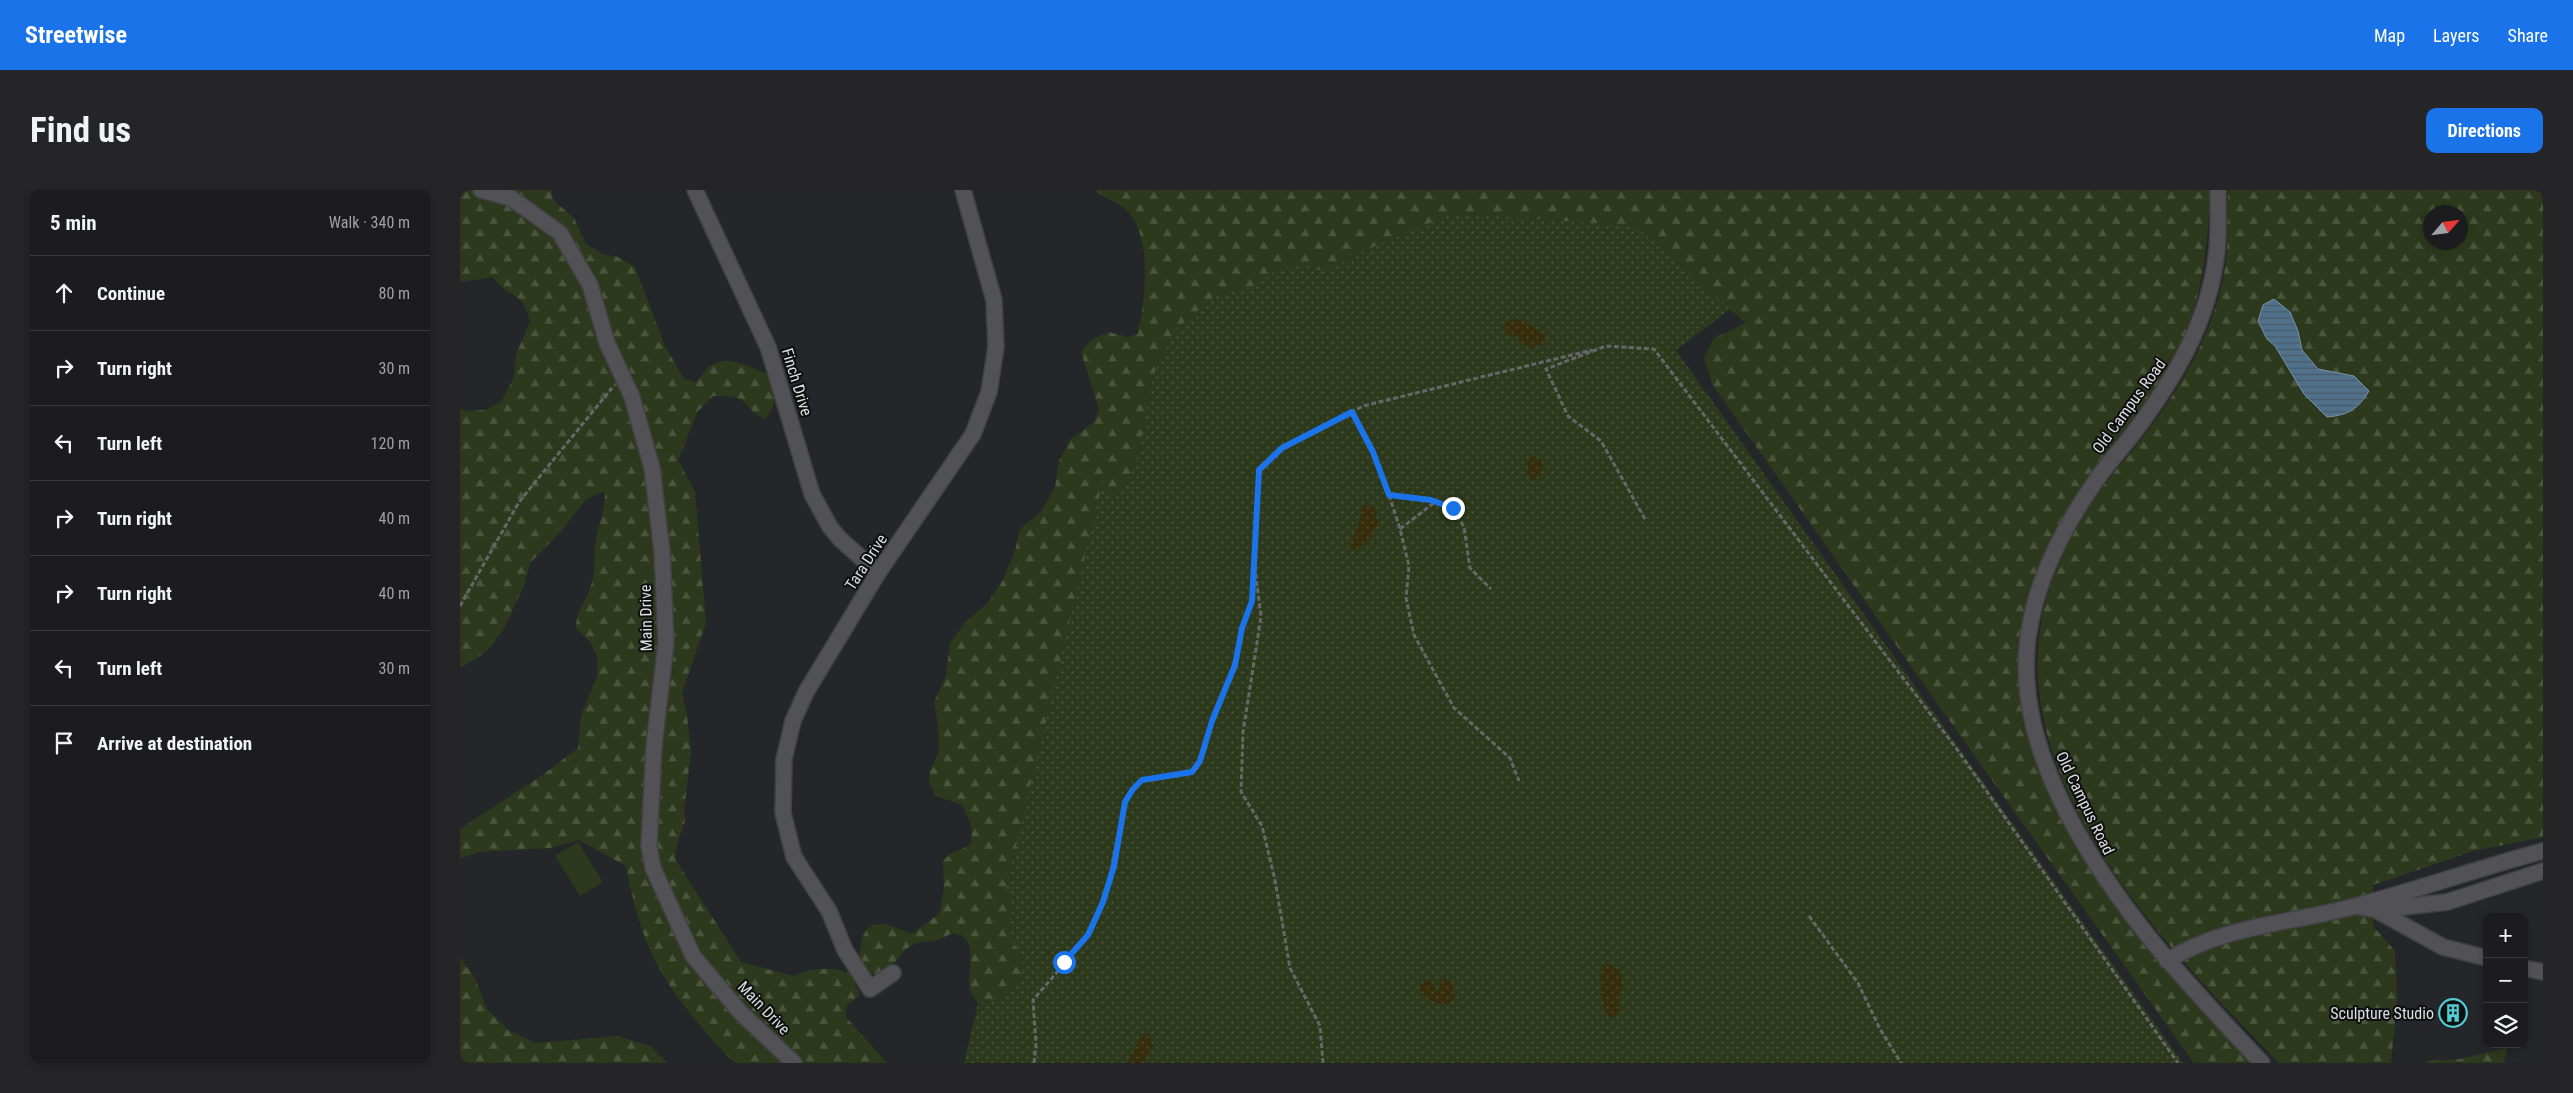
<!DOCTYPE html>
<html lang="en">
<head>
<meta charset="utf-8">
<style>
	:root { --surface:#1c1c1f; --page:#252528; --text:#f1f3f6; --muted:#a0a1a4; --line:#3a3a3d; --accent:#1a73e8 }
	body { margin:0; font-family:"Roboto Condensed",sans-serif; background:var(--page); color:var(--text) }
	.controls { position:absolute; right:15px; bottom:15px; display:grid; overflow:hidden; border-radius:10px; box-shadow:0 2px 8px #0003 }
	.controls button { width:45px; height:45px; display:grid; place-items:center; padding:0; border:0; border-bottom:1px solid var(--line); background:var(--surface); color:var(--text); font:25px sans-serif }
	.compass { position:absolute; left:1963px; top:15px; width:45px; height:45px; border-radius:50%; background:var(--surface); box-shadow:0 2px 8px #0003; rotate:62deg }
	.stop { position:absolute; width:15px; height:15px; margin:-11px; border:4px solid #1a73e8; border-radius:50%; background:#fff }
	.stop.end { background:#1a73e8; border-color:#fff; box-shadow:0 1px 5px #0008 }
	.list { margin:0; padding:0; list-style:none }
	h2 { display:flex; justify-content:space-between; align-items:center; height:65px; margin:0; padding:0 20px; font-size:21px }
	h2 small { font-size:16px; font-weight:400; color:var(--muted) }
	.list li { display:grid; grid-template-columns:32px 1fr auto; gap:15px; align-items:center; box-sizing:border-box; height:75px; padding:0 20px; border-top:1px solid var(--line) }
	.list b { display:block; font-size:19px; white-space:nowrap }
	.list em { font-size:16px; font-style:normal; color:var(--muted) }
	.icon { flex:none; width:28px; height:28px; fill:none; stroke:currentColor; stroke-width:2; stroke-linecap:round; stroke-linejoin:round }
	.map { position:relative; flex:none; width:2083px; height:873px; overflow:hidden; border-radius:10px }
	header { display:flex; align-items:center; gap:30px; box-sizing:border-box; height:70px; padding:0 25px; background:var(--accent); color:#fff }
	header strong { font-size:24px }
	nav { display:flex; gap:28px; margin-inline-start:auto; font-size:18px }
	.intro { display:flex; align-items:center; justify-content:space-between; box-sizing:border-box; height:120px; padding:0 30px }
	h1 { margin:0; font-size:35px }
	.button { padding:12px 22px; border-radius:10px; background:var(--accent); color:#fff; font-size:18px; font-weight:700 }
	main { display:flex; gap:30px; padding:0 30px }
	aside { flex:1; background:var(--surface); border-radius:10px; box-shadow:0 2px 8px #0003 }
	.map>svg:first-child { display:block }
	.green { fill:url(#green-dots) }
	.forest { fill:url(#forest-firs); fill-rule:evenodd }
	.sand { fill:url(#sand-dots) }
	.pitch { fill:#2d391c }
	.water { fill:url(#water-rules); stroke:#7b92a5 }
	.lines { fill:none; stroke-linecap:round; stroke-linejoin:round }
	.minor-casing { stroke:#404143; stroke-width:18 }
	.path { stroke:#67676a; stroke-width:3; stroke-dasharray:5 2.5; stroke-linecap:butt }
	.minor { stroke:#525256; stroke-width:15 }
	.route { stroke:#1a73e8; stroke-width:6 }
	.labels { text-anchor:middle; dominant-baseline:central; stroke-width:4; stroke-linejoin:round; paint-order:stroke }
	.street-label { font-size:16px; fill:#dfdfe1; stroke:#0e0f10 }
	.poi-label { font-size:16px; fill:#dfdfe1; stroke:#0e0f10; text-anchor:end }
</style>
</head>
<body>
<header>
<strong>Streetwise</strong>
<nav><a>Map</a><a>Layers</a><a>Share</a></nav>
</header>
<div class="intro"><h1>Find us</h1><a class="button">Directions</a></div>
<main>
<aside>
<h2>5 min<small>Walk · 340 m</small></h2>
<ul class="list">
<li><svg class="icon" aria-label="ahead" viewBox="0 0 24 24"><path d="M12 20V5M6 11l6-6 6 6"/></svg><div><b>Continue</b></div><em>80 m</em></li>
<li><svg class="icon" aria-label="right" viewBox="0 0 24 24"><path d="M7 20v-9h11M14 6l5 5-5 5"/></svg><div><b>Turn right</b></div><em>30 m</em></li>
<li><svg class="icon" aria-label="left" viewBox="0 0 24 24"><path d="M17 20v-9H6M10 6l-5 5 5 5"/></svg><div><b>Turn left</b></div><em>120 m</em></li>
<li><svg class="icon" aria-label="right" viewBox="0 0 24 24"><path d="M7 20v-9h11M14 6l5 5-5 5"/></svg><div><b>Turn right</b></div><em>40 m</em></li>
<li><svg class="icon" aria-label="right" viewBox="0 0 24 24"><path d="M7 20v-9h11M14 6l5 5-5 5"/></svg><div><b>Turn right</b></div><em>40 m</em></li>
<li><svg class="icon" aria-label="left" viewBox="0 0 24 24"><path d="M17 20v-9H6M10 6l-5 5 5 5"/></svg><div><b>Turn left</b></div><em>30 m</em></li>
<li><svg class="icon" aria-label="arrive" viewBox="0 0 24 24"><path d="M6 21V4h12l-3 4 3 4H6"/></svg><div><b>Arrive at destination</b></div></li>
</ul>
</aside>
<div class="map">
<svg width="2083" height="873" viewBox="0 0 2083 873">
	<defs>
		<pattern id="green-dots" width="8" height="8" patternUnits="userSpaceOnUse" patternTransform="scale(1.25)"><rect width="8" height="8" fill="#2d391c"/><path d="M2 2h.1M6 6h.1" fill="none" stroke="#4b553d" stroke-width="1.8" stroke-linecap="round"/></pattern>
		<pattern id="forest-firs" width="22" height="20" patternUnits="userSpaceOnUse" patternTransform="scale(1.25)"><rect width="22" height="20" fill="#2d391c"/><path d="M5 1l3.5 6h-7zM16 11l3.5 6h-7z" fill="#4b553d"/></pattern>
		<pattern id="sand-dots" width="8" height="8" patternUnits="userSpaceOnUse" patternTransform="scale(1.25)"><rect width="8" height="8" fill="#352d0c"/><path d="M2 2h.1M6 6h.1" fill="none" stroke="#524b2f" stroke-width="1.8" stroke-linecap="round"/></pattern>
		<pattern id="water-rules" width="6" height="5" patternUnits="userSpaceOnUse" patternTransform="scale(1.25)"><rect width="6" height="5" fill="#50718b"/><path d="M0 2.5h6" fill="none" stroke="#4a5a68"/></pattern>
	</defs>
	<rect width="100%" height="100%" fill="#252629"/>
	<!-- green -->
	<path class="green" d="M993,23L1175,36L1338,68L1216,160L1723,873H504L700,48Z"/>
	<!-- forest -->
	<path class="forest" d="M0,0H91L93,10L114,28L126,54L144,65L156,66L175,77L205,156L224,189L236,192C240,187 245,181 249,177C266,163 294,178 310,186C315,202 318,215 305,229C278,216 295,205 253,206L238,221L218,270L235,302L246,433L222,503L227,525L231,562L224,620L225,631L217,654L215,669L281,772L334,786L349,780L364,779H375L391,784L400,805C390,813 384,814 386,827L427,873H276C262,862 251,848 239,834C194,781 179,744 166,676L119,650L90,658L18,662L0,669V639L84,584L118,558L121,525L137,487V466L131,453L116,438C116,420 128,409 132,392C136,379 133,363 136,349C140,331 145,320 145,301L126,309L103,339L70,373L65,393L44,439L26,462L0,478V218L4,221L26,220L41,212L54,187L56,164L70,132C64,101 48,109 33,87L0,92Z
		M635,0H1750C1747,76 1739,135 1695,199C1673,231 1647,259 1625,291C1463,523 1636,704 1791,873H1734L1479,516L1252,194L1244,168L1254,148L1286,133L1175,36L993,23L906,60L874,77L857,80L847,72L815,81L796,96L756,105L714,141L694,184L678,267L663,298L656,305L649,301L643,291L546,698C558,723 548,721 550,743C551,754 563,763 563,775C563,799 540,814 518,813C515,809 512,805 510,800C506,783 522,747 493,743C487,745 481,750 475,751C467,752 459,750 452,755C432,766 435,790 405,783L397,769C402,762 400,754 403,746C413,723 437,739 452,744L480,723L484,697L483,671L490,664L510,655C514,639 510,630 502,615L476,606L469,592L470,581L479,562L478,534L474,512L486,486L490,453L506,431L526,415L542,392L555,361L560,339L581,322L595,297L599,271L610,250L634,232L639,219L621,162L632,149L649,142L667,147L678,144C685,111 694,42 664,18C655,11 643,8 635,0Z
		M1768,0H2083V647L2014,661L1913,695V736L1935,761L1937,810L1931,873H1819C1714,765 1562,612 1579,448C1585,392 1611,342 1643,297C1653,282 1666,269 1678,254C1721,198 1762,133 1767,60C1768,40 1767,20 1768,0ZM1970,22H2000V52H1970ZM1838,141L1842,160L1858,179L1894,186L1909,201L1844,204L1815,156Z
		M0,768L14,786L27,819L48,840L75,853L158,846L190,856L208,873H0Z
		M2047,858L2044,873H1966L1968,871L2000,869Z"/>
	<!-- sand -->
	<path class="sand" d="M1056,128L1084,144L1085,147L1082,154L1069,158L1053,145H1048L1044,138L1046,133Z
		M1074,266L1082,271C1083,279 1080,288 1072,291C1066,284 1066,271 1074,266Z
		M905,315L915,317L918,334L905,355L893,360L890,356L900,330L902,317Z
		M1149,774L1159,781C1167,798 1156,803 1160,819L1155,827L1150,828C1140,817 1139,791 1143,777Z
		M969,789L972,790L975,800L978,802L981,791L985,789L991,791L995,807L990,813L979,814L961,805L960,795Z
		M688,843L693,855L683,873H668L681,846Z"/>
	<!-- pitch -->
	<path class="pitch" d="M118,652L143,692L120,706L95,666Z"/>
	<!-- water -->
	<path class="water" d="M1814,109L1830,122L1838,141L1842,160L1858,179L1894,186L1909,201C1898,219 1889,225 1867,227L1844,204L1815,156L1807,149L1798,131L1803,115Z"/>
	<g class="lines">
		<defs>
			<path id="minor" d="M21,0L51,8L100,43L130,95L147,153L172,207L192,278L202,362L206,453L194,556L189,656L193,678L233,766L281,823L334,873
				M235,0L308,157L352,304L370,337L380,349L418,383
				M1758,0C1758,20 1759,40 1757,60C1750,130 1714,190 1672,245C1660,261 1646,275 1635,292C1602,339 1576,390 1568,447C1560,509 1579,567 1606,621C1656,719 1727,794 1802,873
				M1900,717L1916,720L1987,712L2083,681
				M1916,720L1983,757L2027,768
				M1707,771C1763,735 1834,733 1896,716C1959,699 2020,678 2083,661
				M2064,778L2083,782
				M433,783L410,799L385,760L369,721L334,667L323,623L324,569L333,531L346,502L418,383L513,244L529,202L536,157L534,110L503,0"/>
		</defs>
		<!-- minor casing -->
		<use href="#minor" class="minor-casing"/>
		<!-- path -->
		<path class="path" d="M892,222L913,262L929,305L971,310L993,318L1004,337L1010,378L1031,399
			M929,305L940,339L949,376L946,408L954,445L994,518L1050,568L1059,591
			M1185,329L1141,251L1108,226L1086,179L1146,156L1194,159L1496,558L1718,873
			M940,339L975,312
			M0,416L59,312L152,198
			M1349,726L1398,793L1420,839L1441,873
			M574,873L576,854L573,810C599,779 629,750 643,712C653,684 659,616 674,598C690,580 718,591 737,578L752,531L775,475L782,438L792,411L794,380
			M863,873L860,836L830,778L815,690L802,636L781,602L783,542L801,427L794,370L799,280L822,259L903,216L1132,160"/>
		<!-- minor -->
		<use href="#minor" class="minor"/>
	</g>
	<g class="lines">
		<!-- route -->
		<path class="route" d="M604,772L628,745L643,712L654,676L665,612L673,599L682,590L732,582L740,571L752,531L775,475L782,438L792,411L799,280L822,258L892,222L913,262L929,305L971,310L993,318"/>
	</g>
	<!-- icons -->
	<defs>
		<symbol id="building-ring" viewBox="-11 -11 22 22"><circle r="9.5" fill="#0e0f10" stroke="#52ccd5" stroke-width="1.5"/><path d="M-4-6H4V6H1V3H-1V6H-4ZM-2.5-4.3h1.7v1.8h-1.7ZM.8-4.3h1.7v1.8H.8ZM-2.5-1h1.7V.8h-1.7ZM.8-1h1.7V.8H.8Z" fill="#52ccd5"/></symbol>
	</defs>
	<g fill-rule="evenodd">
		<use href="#building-ring" x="1977" y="807" width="32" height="32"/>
	</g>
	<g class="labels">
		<!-- street labels -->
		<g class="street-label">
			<text transform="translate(337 192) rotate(73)">Finch Drive</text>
			<text transform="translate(1669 216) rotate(-54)">Old Campus Road</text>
			<text transform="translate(406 372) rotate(-57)">Tara Drive</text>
			<text transform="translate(186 428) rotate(-91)">Main Drive</text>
			<text transform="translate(1625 613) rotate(64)">Old Campus Road</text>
			<text transform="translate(304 818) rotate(46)">Main Drive</text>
		</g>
		<!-- poi labels -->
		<g class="poi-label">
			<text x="1974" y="823">Sculpture Studio</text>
		</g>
	</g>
</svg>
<div class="controls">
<button>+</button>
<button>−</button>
<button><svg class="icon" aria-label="layers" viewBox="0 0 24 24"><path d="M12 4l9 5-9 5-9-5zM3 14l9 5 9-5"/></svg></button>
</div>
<svg class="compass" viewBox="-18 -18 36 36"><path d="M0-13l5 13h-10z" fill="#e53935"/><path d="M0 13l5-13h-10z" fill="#a0a1a4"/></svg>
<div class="stop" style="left:604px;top:772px"></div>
<div class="stop end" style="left:993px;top:318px"></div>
</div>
</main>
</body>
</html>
